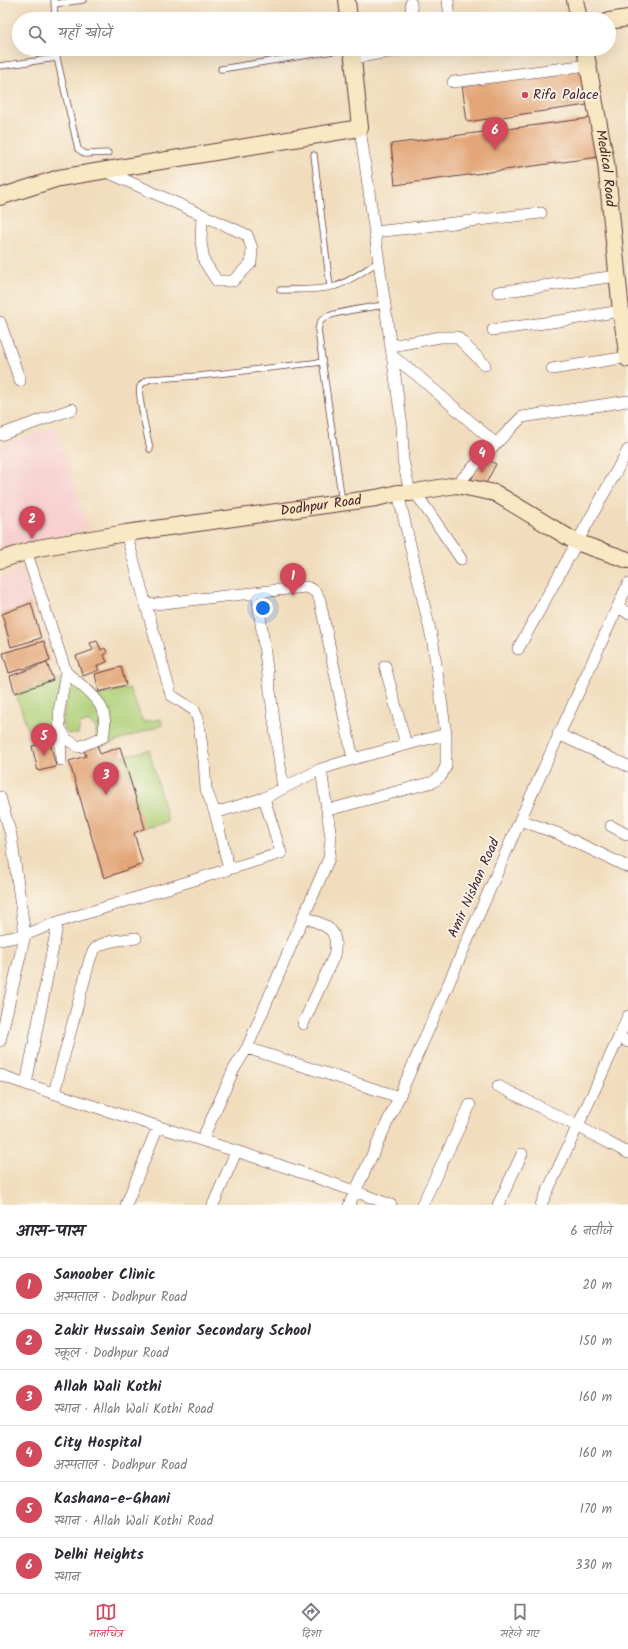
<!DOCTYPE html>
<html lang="hi">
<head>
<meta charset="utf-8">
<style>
	:root { --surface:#fff; --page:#f7f7f7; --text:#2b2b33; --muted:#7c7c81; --line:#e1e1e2; --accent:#d1495b }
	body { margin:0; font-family:Kalam,"Playpen Sans Deva",sans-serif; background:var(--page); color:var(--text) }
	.you { position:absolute; left:263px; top:608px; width:14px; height:14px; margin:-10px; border:3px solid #fff; border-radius:50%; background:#1a73e8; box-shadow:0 0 0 6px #1a73e833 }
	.badge { display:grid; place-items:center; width:26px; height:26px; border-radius:50%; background:var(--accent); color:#fff; font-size:13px; font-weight:700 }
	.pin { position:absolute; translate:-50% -33px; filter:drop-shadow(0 1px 2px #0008) }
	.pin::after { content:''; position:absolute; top:21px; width:14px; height:12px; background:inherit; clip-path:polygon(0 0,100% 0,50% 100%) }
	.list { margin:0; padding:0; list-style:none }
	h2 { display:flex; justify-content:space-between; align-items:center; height:52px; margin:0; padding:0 16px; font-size:17px }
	h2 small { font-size:13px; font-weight:400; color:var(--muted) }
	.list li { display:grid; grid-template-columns:26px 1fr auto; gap:12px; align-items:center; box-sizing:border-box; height:56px; padding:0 16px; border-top:1px solid var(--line) }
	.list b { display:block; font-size:15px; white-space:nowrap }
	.list p { margin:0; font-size:13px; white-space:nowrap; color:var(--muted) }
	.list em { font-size:13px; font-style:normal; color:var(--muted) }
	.icon { flex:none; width:22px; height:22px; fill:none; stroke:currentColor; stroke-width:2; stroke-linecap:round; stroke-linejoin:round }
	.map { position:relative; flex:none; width:628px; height:1205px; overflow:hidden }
	.search { position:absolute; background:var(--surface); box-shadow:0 4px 16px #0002; left:12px; right:12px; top:12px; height:44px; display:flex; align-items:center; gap:10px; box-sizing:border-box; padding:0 14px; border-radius:22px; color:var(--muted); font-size:15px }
	.sheet { height:388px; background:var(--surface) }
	nav { display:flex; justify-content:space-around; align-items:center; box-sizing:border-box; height:56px; border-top:1px solid var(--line); background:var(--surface); font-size:11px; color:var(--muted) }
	nav a { display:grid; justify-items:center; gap:2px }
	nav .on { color:var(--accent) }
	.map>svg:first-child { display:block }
	.built { fill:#f7d0cf }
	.green { fill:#afd079; stroke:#7c7852 }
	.building { fill:#e3a678 }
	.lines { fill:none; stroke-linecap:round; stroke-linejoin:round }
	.lane-casing { stroke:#633c41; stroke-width:7 }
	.street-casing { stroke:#633c41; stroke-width:12 }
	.secondary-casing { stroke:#633c41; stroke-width:18 }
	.lane { stroke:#fff; stroke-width:5.5 }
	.street { stroke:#fff; stroke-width:11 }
	.secondary { stroke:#f8e8c3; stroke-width:16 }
	.poi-dot { fill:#d1495b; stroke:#fbf7ec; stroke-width:1.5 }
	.labels { text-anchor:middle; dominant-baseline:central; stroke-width:3.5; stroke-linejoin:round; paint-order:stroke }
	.poi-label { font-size:14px; fill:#4a1f2b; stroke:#fbf7ec; text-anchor:start }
	.street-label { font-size:14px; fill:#4a1f2b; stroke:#fbf7ec }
</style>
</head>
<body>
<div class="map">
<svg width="628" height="1205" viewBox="0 0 628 1205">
	<rect width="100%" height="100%" fill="#fbf7ec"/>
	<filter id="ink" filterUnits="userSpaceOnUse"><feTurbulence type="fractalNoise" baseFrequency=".025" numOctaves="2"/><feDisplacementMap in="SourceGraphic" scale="8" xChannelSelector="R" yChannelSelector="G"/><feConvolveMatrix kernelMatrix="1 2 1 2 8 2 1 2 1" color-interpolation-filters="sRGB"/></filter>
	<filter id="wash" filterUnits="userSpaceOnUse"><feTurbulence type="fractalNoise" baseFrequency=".012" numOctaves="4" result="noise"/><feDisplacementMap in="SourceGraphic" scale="16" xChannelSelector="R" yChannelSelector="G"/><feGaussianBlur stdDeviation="0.9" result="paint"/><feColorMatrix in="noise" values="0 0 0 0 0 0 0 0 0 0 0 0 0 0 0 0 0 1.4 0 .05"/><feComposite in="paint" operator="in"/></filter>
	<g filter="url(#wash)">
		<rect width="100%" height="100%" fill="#f1ddbd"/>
		<!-- built -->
		<path class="built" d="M56,427L88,528L0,557V445Z
			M21,570L33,603L0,615V578Z"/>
		<!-- green -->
		<path class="green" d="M62,678L57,737L32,742L16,694Z
			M69,678L99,695L129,688L143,722L161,719L162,725L100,747L96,735V728L103,722L95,727L88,721L80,724L78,734H68L62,725Z
			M149,750L168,822L144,828L124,756Z"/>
		<g id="blocks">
			<!-- building -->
			<path class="building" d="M582,70L587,105L467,122L462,84Z
				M591,118L599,157L395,185L391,144Z
				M483,457L496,464L484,487L471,480Z
				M31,603L41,638L11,647L2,614Z
				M44,641L50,661L9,673L3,653Z
				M97,641L101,650L105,648L107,653L104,655L107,662L97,666L99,670L83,676L76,656L93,650L90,643Z
				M47,663L53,680L15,693L10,676Z
				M121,667L126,685L99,692L95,674Z
				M50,742L56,767L38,771L32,746Z
				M97,745L100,754L120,747L145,828L134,833L143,864L104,878L69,761L86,756L84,750Z"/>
		</g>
	</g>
	<g filter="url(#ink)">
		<use href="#blocks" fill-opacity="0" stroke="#633c41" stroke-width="1"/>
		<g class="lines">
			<defs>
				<path id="lane" d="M54,0L55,19
					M54,4L83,0
					M56,49L57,58L78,149L85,154L108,153
					M0,66L57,58
					M221,69L346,49
					M314,155L330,287
					M280,290C298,289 318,291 336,286C351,281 365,270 379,261
					M150,449C148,438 137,395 140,387C142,382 146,381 150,379L199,376L322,362
					M342,502L318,330C319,326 319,322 323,319C330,312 373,307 385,305"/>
				<path id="street" d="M448,0L450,19
					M411,3L412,19
					M353,58L407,49
					M453,82L588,65
					M360,128L402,426L403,460L410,493
					M105,171L247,235L252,248L251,263L233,281H217L204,261L201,242L202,215
					M375,232L541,213
					M498,292L617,276
					M0,322L20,381
					M493,330L566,320L621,311
					M391,346L440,337H457L485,365
					M392,356L417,375L496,444
					M552,369L628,357
					M0,435L72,409
					M456,485L522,417L628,401
					M415,492L461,559
					M126,533L171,695L194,710L198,719L204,760L206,789L215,813L229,869
					M26,551L66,672L59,711L61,760
					M257,593L283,788
					M146,605L305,587C315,589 317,593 320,601L353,759L321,769L264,798L215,813
					M618,607L628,613
					M518,649L628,450
					M385,666L406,745
					M60,728L66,739L79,747L103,737C111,702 89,693 66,672
					M558,734L628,766
					M353,759L446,734
					M0,797L11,835L25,935L0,1041
					M328,810L433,782L441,776L446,766V734L433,643L398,493
					M520,820L559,834L628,867
					M611,826L628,835
					M303,916C326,927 340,926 334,956L303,1024
					M0,940L25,935L58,922L281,853L264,798
					M619,1037L628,1016
					M247,1048L399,1097
					M0,1075C130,1121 263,1155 391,1205
					M26,1084L58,922
					M498,1086L577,1126L628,1153
					M54,1093L90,959C91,956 93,951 96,948C106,940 123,940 136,938
					M202,1140L234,1069L247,1048L329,858L331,838L321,769
					M126,1205L158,1126
					M213,1205L236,1152
					M349,1205L399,1097L520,820L628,584
					M422,1205L470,1105
					M498,1205L522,1154
					M541,1205L619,1037L628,1042"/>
				<g id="secondary">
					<path d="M347,0L349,19"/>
					<path d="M575,0L579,19"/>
					<path d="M609,21L628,18"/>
					<path id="s1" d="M585,49L606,163L621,311L628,359"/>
					<path d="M0,197L59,178L360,128L352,49"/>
					<path id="s2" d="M0,560L38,548L126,533L376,498L398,493H410L456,485L495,493L576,542L628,560"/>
				</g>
			</defs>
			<!-- lane casing -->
			<use href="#lane" class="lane-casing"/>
			<!-- street casing -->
			<use href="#street" class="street-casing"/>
			<!-- secondary casing -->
			<use href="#secondary" class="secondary-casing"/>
			<!-- lane -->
			<use href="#lane" class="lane"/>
			<!-- street -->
			<use href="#street" class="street"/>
			<!-- secondary -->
			<use href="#secondary" class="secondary"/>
		</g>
	</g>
	<!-- markers -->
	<circle class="poi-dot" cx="525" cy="95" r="4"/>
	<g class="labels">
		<!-- poi labels -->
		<g class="poi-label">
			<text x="533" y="95">Rifa Palace</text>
		</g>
		<!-- street labels -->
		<g class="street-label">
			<text stroke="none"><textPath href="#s1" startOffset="121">Medical Road</textPath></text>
			<text stroke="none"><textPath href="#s2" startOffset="326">Dodhpur Road</textPath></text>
			<text transform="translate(474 888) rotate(-66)">Amir Nishan Road</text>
		</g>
	</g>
</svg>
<div class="you"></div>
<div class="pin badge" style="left:293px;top:596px">1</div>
<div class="pin badge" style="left:32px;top:539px">2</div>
<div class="pin badge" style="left:106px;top:795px">3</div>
<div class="pin badge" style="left:482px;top:473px">4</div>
<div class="pin badge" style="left:44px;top:756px">5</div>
<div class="pin badge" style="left:495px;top:150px">6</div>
<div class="search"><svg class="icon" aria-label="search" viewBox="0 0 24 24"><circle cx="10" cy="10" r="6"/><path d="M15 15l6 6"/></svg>यहाँ खोजें</div>
</div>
<section class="sheet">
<h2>आस-पास<small>6 नतीजे</small></h2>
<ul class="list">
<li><span class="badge">1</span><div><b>Sanoober Clinic</b><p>अस्पताल · Dodhpur Road</p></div><em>20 m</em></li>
<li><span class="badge">2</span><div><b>Zakir Hussain Senior Secondary School</b><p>स्कूल · Dodhpur Road</p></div><em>150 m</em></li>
<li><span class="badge">3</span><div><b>Allah Wali Kothi</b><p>स्थान · Allah Wali Kothi Road</p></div><em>160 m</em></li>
<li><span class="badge">4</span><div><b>City Hospital</b><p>अस्पताल · Dodhpur Road</p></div><em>160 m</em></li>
<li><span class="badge">5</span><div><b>Kashana-e-Ghani</b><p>स्थान · Allah Wali Kothi Road</p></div><em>170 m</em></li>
<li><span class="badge">6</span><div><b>Delhi Heights</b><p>स्थान</p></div><em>330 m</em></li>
</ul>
</section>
<nav>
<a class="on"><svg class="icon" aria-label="map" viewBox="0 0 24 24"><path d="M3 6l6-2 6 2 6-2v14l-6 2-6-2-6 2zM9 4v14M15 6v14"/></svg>मानचित्र</a>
<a><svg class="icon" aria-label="directions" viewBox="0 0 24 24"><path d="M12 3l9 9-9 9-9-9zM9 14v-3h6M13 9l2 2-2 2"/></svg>दिशा</a>
<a><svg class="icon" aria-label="saved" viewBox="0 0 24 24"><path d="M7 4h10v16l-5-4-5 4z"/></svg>सहेजे गए</a>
</nav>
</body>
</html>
